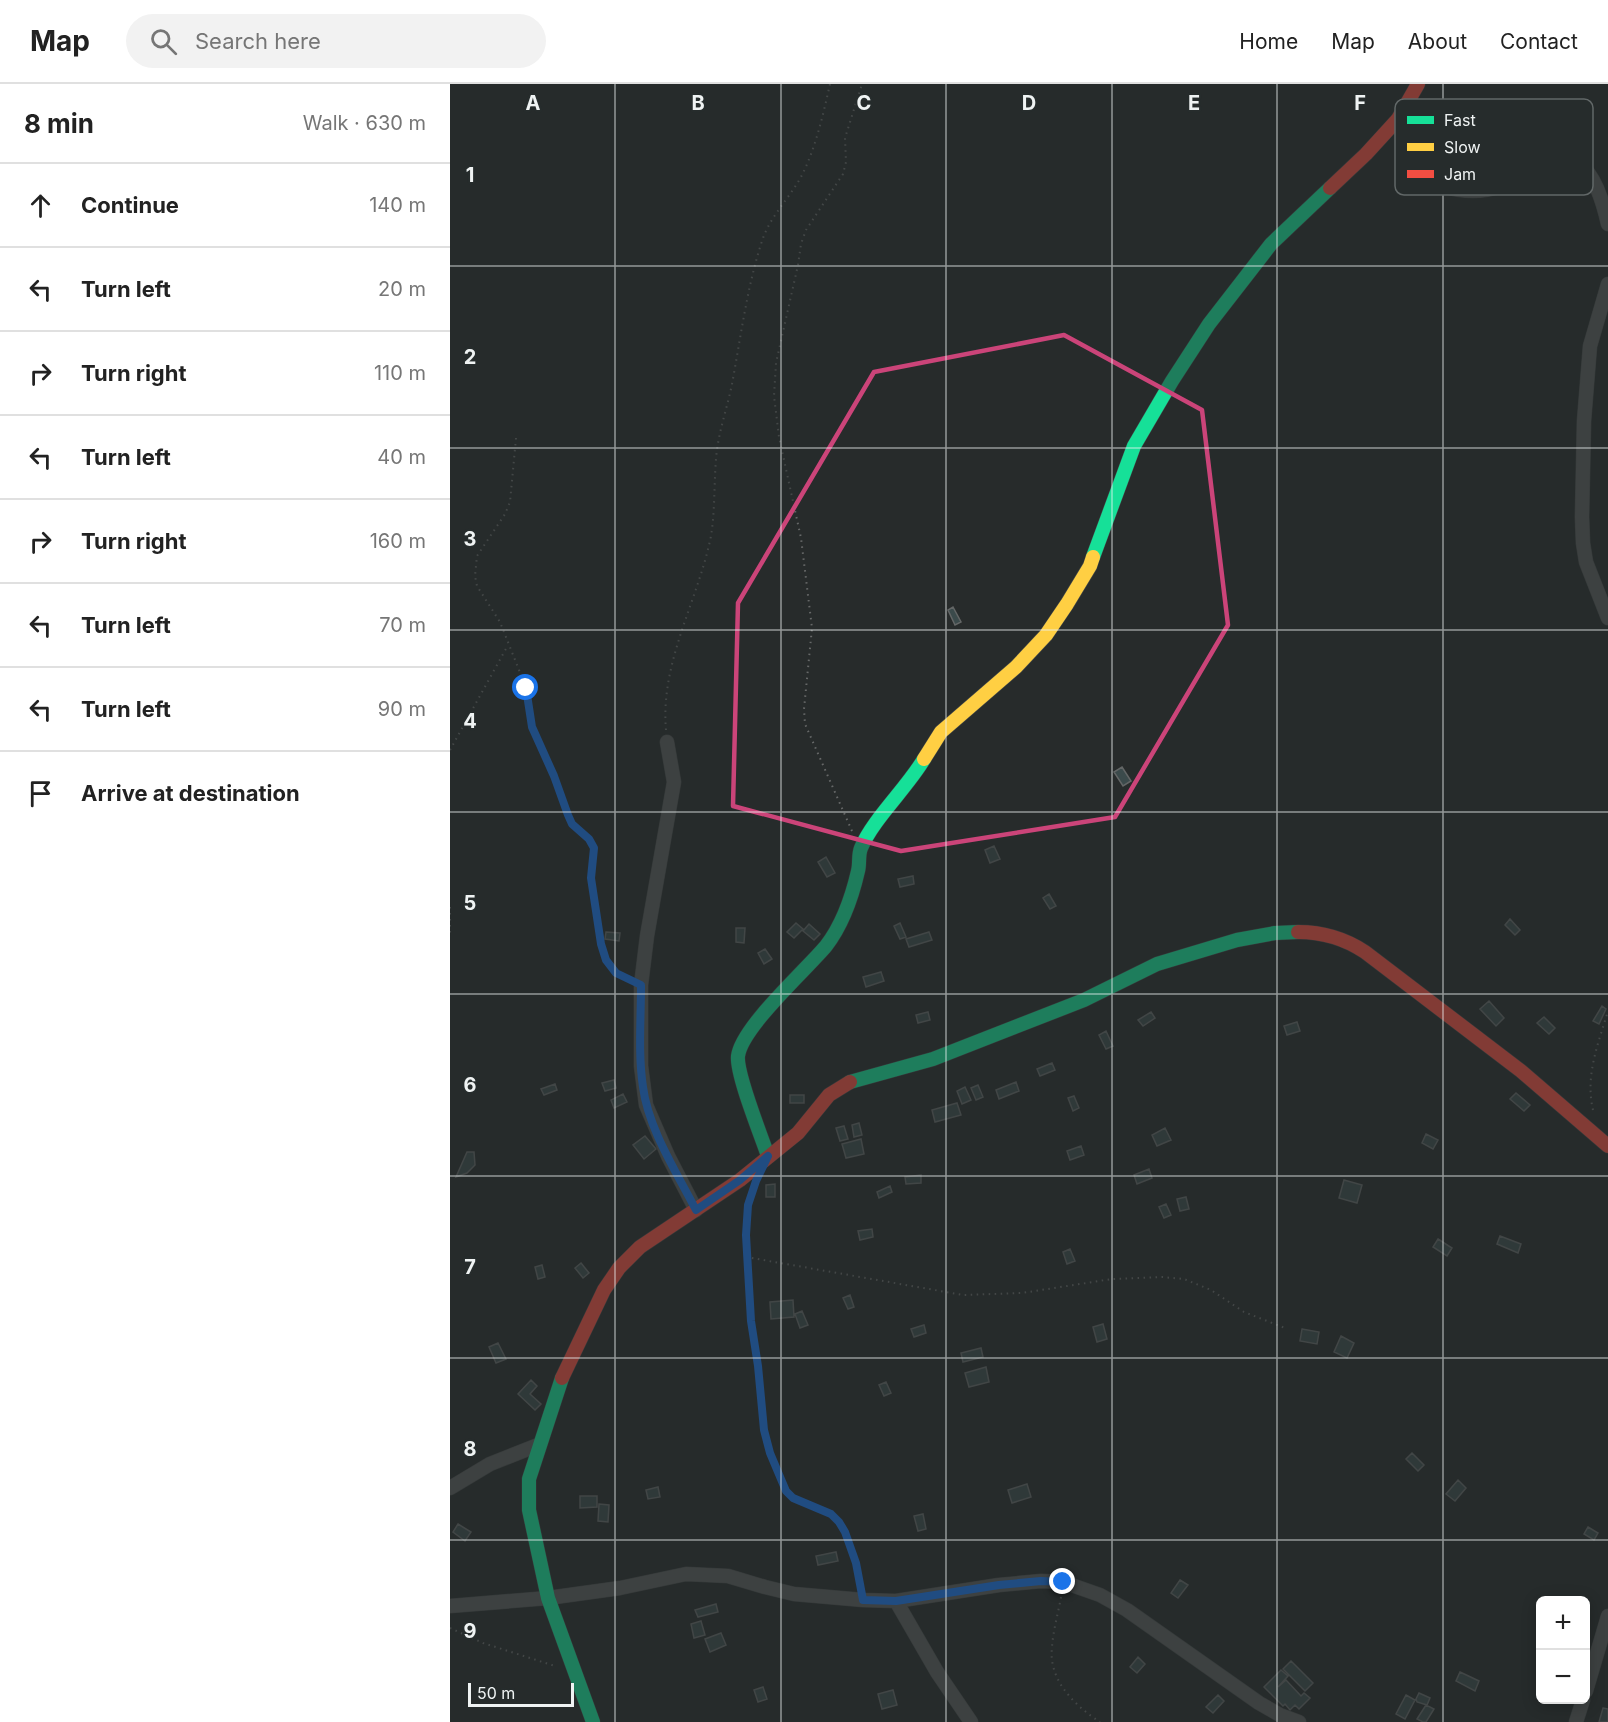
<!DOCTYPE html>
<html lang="en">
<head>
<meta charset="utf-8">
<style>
	:root { --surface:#fff; --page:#f2f2f2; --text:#222; --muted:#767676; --line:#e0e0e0 }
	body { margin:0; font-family:Inter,sans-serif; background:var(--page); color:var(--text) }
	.controls { position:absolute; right:18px; bottom:18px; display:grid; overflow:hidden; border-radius:9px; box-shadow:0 3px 15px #0003 }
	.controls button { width:54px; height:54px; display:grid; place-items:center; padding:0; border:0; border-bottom:2px solid var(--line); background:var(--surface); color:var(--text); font:30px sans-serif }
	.scale { position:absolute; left:18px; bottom:15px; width:106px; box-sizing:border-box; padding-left:6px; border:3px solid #eff3f3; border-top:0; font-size:16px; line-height:21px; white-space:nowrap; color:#eff3f3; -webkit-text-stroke:4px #262c2c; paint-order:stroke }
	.stop { position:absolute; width:18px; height:18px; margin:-14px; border:4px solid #1a73e8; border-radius:50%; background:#fff }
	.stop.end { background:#1a73e8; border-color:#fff; box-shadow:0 2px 6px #0008 }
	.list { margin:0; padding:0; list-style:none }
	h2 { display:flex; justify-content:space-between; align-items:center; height:78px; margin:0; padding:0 24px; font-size:26px }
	h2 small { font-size:20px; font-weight:400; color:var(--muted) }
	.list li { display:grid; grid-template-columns:39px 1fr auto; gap:18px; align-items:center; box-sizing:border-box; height:84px; padding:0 24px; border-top:2px solid var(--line) }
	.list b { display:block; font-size:22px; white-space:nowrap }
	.list em { font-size:20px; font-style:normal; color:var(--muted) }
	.icon { flex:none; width:33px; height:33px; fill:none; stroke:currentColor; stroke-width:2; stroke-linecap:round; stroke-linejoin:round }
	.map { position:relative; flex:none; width:1158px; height:1638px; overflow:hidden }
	header { display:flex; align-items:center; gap:36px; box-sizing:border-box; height:84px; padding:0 30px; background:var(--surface); border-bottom:2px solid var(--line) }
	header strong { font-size:28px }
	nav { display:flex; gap:33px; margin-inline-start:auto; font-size:21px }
	.search { width:420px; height:54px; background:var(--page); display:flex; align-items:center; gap:15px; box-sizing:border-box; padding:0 21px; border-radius:33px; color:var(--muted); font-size:22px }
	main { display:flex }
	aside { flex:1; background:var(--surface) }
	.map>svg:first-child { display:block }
	.building { fill:#3b4a4b; stroke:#636666; stroke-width:1.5 }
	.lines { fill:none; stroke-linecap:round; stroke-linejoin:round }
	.street-casing { stroke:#454949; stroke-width:15 }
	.fast-casing { stroke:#454949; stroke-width:15 }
	.slow-casing { stroke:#454949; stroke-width:15 }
	.jam-casing { stroke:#454949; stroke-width:15 }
	.path { stroke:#666868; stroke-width:2; stroke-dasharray:1.5 4.5; stroke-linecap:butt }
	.street { stroke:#595b5b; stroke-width:14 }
	.fast { stroke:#16e098; stroke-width:14 }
	.slow { stroke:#ffcf43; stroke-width:14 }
	.jam { stroke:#f24e42; stroke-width:14 }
	.route { stroke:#1a73e8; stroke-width:8 }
	.marked { fill:none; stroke:#cb4479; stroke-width:4.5; stroke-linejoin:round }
	.grid { fill:none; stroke:#eff3f3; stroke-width:1.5; stroke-opacity:0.55 }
	.key { fill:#262c2c; stroke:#626868; stroke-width:1.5 }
	.key-label { font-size:16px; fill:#eff3f3 }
	.grid-label { font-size:20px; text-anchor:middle; font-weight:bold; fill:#eff3f3; stroke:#262c2c; stroke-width:4.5; stroke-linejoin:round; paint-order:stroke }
</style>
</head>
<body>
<header>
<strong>Map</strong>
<div class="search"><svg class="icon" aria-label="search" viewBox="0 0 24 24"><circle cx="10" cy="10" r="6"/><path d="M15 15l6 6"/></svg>Search here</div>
<nav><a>Home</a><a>Map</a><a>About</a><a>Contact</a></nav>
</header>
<main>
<aside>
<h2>8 min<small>Walk · 630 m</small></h2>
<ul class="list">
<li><svg class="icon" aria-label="ahead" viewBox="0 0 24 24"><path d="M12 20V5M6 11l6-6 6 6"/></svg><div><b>Continue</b></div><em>140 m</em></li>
<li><svg class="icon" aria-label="left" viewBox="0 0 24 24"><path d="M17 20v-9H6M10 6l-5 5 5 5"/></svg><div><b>Turn left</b></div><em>20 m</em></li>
<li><svg class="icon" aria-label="right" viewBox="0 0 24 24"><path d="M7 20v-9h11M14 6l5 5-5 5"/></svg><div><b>Turn right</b></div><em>110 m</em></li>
<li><svg class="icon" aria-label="left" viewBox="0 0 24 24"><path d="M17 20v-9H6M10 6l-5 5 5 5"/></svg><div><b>Turn left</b></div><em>40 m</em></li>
<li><svg class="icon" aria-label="right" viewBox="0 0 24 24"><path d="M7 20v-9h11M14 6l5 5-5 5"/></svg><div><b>Turn right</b></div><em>160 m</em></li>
<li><svg class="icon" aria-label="left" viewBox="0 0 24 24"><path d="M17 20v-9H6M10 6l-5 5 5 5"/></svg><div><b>Turn left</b></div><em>70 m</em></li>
<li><svg class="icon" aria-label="left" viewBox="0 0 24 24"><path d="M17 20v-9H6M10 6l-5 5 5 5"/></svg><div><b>Turn left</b></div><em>90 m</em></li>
<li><svg class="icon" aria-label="arrive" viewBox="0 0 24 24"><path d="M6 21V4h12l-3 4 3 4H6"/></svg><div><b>Arrive at destination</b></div></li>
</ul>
</aside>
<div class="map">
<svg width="1158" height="1638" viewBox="0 0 1158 1638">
	<rect width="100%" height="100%" fill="#272b2b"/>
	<!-- building -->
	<path class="building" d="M503,523L511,538L505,541L498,526Z
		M672,683L681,697L673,702L664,688Z
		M544,762L550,775L540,779L535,766Z
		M376,773L385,789L377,793L368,778Z
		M463,792L464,800L450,803L448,795Z
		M599,810L606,822L600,825L593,814Z
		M1060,835L1070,846L1065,851L1055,841Z
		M346,839L353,845L344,854L337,848Z
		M450,839L456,853L450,855L444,842Z
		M359,840L370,850L364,856L353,847Z
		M286,844H295L294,859L286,858Z
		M156,848L170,849L169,857L155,855Z
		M479,848L482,856L459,863L456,855Z
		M315,865L322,875L314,880L308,869Z
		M431,888L434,897L416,903L413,893Z
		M1039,917L1054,934L1046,942L1030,925Z
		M1152,922L1156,925L1149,940L1143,937Z
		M478,928L480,936L468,939L466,931Z
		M701,928L705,934L693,942L688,936Z
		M1094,933L1105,944L1099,950L1087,939Z
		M847,938L850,947L837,951L834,942Z
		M656,947L663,962L656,965L649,951Z
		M602,979L605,986L590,992L587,985Z
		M164,996L166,1004L155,1007L152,999Z
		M566,998L569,1007L549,1015L546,1006Z
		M105,1000L107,1006L94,1011L91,1005Z
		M528,1001L533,1013L526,1016L521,1004Z
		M515,1003L521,1016L512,1020L507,1007Z
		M1066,1009L1080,1021L1074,1027L1060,1015Z
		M173,1010L177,1018L164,1024L161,1016Z
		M340,1011H354V1019H340Z
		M624,1012L629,1024L623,1027L618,1014Z
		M507,1019L511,1031L485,1038L482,1026Z
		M409,1039L412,1051L404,1053L402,1041Z
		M394,1042L398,1055L390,1057L386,1044Z
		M715,1044L721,1056L707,1062L702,1051Z
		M976,1050L988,1056L983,1065L972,1059Z
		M195,1052L206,1065L194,1075L183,1061Z
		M411,1055L414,1070L396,1074L392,1060Z
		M631,1062L634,1071L620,1076L617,1067Z
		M17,1068H24L25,1081L17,1089L6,1093Z
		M699,1085L702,1094L687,1100L684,1091Z
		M471,1091V1099L456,1100L455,1093Z
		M894,1096L912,1101L907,1119L889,1114Z
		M325,1100V1113H316V1101Z
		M440,1102L442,1108L429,1114L427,1108Z
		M736,1113L739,1125L730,1127L727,1115Z
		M716,1120L721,1131L714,1134L709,1123Z
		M422,1145L423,1153L410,1156L408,1147Z
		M1050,1152L1071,1160L1068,1169L1047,1160Z
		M988,1155L1002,1164L997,1172L983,1163Z
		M620,1165L625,1177L617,1180L613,1168Z
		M131,1179L139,1189L133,1194L125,1184Z
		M92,1181L95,1193L88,1195L85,1183Z
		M400,1211L404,1223L398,1225L393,1214Z
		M343,1216L344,1233L321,1235L320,1218Z
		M352,1227L358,1241L350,1244L345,1230Z
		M653,1240L657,1255L647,1258L643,1243Z
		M474,1241L476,1249L464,1253L461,1245Z
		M852,1245L869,1248L867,1260L850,1257Z
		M891,1252L904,1259L897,1274L884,1268Z
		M48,1259L56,1275L46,1279L39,1263Z
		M531,1264L533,1273L513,1278L511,1269Z
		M536,1283L539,1298L519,1303L515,1289Z
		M81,1296L87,1302L80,1310L91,1320L85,1326L68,1310Z
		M436,1298L441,1309L434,1312L429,1301Z
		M962,1369L974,1381L968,1387L956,1375Z
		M1008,1396L1016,1404L1005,1417L996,1410Z
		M577,1400L581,1413L562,1419L558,1406Z
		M208,1403L210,1413L198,1415L196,1406Z
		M130,1412H147V1423L130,1424Z
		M149,1420L159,1421L158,1438L148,1437Z
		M473,1430L476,1445L468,1447L464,1432Z
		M8,1440L21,1448L15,1457L3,1448Z
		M1138,1443L1148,1449L1144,1456L1134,1450Z
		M386,1468L388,1477L368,1481L366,1472Z
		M730,1496L738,1501L728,1514L721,1509Z
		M266,1520L268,1528L248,1533L245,1526Z
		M251,1537L255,1551L244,1554L241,1540Z
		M271,1549L276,1561L260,1568L255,1555Z
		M688,1573L695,1580L687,1589L680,1583Z
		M841,1577L863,1599L855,1607L833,1585Z
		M831,1586L838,1592L828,1603L836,1596L851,1612L854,1609L860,1614L849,1625L845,1621L840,1626L835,1620L833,1622L814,1603Z
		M1010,1588L1029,1597L1025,1607L1006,1597Z
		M313,1603L317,1615L308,1618L304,1606Z
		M443,1606L447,1621L432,1625L428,1610Z
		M969,1609L980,1614L977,1621L967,1618L966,1615Z
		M768,1611L774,1617L763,1629L756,1623Z
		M956,1611L965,1616L955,1635L946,1630Z
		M976,1621L984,1625L976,1638H973L967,1635Z
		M1153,1624L1158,1625V1638H1149Z"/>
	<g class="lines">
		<defs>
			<path id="street" d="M948,35C953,53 958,72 970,86C988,108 1026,111 1051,102C1071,94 1090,83 1110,76C1118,77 1127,78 1133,83C1147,96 1154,122 1158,140
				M1158,200L1140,262L1134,337L1132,433L1133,459L1136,478L1158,534
				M217,658L224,698L197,852L191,901V982L196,1021L218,1072L246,1126
				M0,1404L40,1380L88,1361
				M446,1517L487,1588L521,1638
				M0,1522L98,1514L170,1504L236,1490L278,1492L315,1503L344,1510L413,1516L446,1517L549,1501L591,1497L613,1498L650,1511L677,1526L809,1619L830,1631L849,1638
				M1136,1607L1158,1532
				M1126,1638L1133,1616"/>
			<path id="fast" d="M643,473L684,362L722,297L759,240L821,160L880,104
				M400,998L483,975L634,916L707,880L787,856L825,849L848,848
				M318,1072C311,1051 286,990 288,972C292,943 355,887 376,862C393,840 402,813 408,787C410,780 408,771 411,764C423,735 457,704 474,675
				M112,1294L79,1395V1426L98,1514L143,1638"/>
			<path id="slow" d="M474,675L491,648L566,583L596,551L617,520L640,482L643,473"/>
			<path id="jam" d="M880,104L916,70L948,35L968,0
				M848,848C873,848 894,854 915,868L1071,987L1158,1062
				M112,1294L154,1206L169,1184L190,1163L290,1096L348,1049L379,1011L400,998"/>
		</defs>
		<!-- street casing -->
		<use href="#street" class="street-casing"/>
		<!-- fast casing -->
		<use href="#fast" class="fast-casing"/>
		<!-- slow casing -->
		<use href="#slow" class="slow-casing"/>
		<!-- jam casing -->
		<use href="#jam" class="jam-casing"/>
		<!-- path -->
		<path class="path" d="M66,354L60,418L55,430L27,472L25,492L27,502L50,538L73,596L82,643L104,691L118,731L122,739L142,760L144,769L141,794L153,869L161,885L177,896
			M216,646C210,578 248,517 261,452C265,427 264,401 266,375C268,349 277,325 282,300C291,252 297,203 312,157C320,132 340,114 352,91C366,63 373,31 380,0
			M0,666L58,561
			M402,747L355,640L354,625L362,544L351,454L329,353L324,312L326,279L348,181L351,160L356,146L393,90L396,78L395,54L412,0
			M0,823V851
			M1143,1026C1135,992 1148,960 1158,927
			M302,1108C287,1157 301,1230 308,1280C314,1323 312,1366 334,1405C340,1414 351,1417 361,1422C368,1425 376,1427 382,1431C402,1446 406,1479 410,1502
			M296,1173L513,1211L572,1209L662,1195L712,1193L734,1195L761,1206L794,1228L835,1244
			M611,1513C608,1530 603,1547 602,1563C598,1596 625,1622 650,1638
			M0,1544L33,1559L105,1582"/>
		<!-- street -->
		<use href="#street" class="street"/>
		<!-- fast -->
		<use href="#fast" class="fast"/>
		<!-- slow -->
		<use href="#slow" class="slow"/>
		<!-- jam -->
		<use href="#jam" class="jam"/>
	</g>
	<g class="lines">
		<!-- route -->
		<path class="route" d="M76,604L82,643L104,692L118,731L122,740L139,755L144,764L141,794L151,860L156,876L166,889L191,901C191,935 188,970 193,1003C198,1044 227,1089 246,1126L290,1096L318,1072L306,1097L298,1121L296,1151L301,1237L308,1282L314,1346L320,1369L336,1407L343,1414L381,1430L389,1438L395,1448L406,1479L413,1516L446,1517L549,1501L591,1497L613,1498"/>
	</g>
	<!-- marked area -->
	<path d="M0 0H1158V1638H0ZM614,251L752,326L778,541L665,733L451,767L283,722L288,519L424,288Z" fill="#272b2b" fill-opacity=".55" fill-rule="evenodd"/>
	<path class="marked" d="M614,251L752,326L778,541L665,733L451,767L283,722L288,519L424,288Z"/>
	<!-- grid -->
	<path class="grid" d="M165,0V1638M331,0V1638M496,0V1638M662,0V1638M827,0V1638M993,0V1638M0,182H1158M0,364H1158M0,546H1158M0,728H1158M0,910H1158M0,1092H1158M0,1274H1158M0,1456H1158"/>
	<!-- legend -->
	<rect x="945" y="15" width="198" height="96" rx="9" class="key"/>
	<rect x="957" y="32" width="27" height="8" fill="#16e098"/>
	<rect x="957" y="59" width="27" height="8" fill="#ffcf43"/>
	<rect x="957" y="86" width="27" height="8" fill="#f24e42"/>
	<g class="key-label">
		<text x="994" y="42">Fast</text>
		<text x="994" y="69">Slow</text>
		<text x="994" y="96">Jam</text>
	</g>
	<g class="grid-label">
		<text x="83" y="26">A</text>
		<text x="248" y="26">B</text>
		<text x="414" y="26">C</text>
		<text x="579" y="26">D</text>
		<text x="744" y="26">E</text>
		<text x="910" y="26">F</text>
		<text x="20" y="98">1</text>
		<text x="20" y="280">2</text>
		<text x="20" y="462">3</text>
		<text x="20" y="644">4</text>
		<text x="20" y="826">5</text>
		<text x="20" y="1008">6</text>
		<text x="20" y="1190">7</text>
		<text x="20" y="1372">8</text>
		<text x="20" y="1554">9</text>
	</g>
</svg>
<div class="controls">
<button>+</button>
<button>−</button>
</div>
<div class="scale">50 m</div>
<div class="stop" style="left:76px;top:604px"></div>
<div class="stop end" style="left:613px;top:1498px"></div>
</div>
</main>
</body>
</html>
